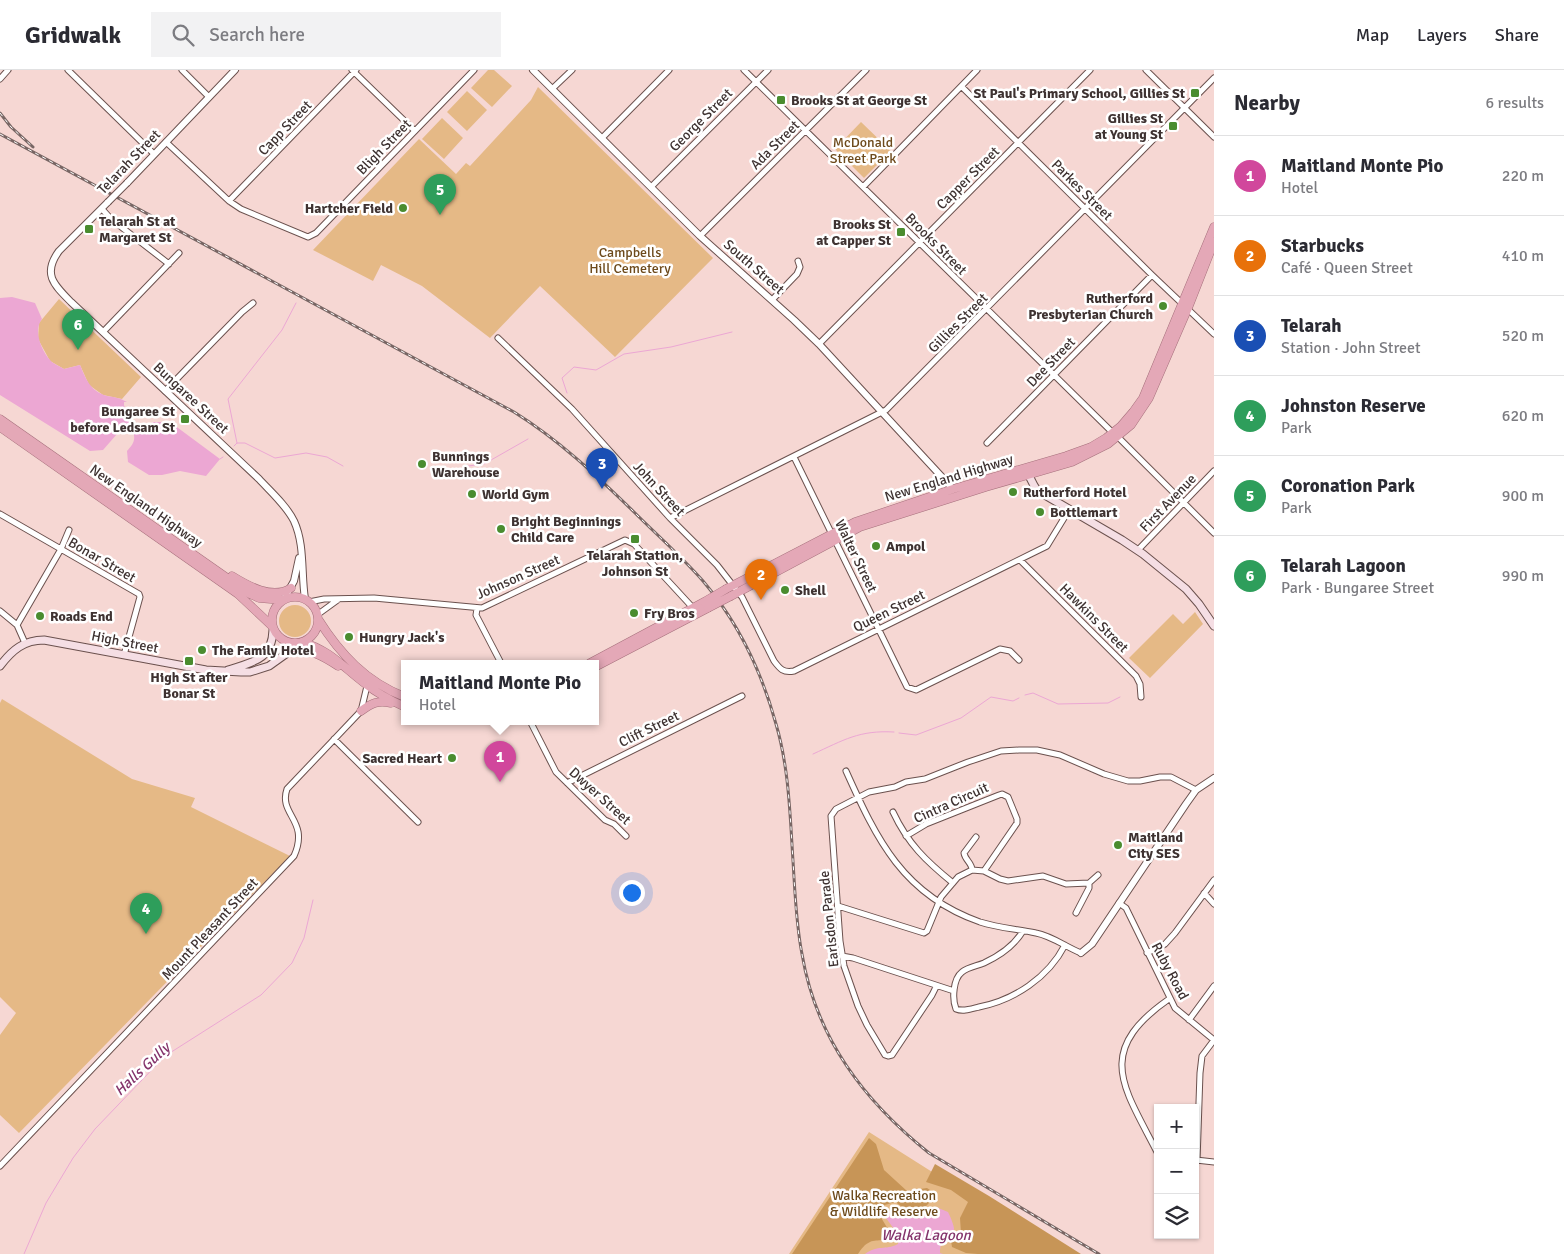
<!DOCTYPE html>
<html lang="en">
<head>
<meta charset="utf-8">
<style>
	:root { --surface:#fff; --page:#f2f2f3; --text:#2b2b33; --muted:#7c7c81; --line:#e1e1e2; --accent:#4a8c2f }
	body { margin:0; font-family:Signika,sans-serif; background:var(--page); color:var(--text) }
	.controls { position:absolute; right:15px; bottom:15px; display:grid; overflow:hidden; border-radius:0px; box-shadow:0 1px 4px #0004 }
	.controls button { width:45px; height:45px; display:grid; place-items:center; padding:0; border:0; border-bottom:1px solid var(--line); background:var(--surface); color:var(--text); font:25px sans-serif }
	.you { position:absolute; left:631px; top:822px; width:18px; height:18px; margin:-12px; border:4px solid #fff; border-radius:50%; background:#1a73e8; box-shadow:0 0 0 8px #1a73e833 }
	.badge { display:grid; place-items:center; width:32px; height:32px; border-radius:50%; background:var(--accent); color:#fff; font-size:16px; font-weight:700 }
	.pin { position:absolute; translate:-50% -41px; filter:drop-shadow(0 1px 2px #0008) }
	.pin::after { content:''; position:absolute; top:26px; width:18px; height:15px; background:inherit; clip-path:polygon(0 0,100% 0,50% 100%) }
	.popup { position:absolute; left:401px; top:590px; width:198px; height:65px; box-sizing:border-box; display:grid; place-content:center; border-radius:0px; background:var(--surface); filter:drop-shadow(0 1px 4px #0005); font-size:16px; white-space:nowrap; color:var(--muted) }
	.popup b { font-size:19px; color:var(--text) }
	.popup::after { content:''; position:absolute; left:50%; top:100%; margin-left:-10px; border:10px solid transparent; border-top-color:var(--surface) }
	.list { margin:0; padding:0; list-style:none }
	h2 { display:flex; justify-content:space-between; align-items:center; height:65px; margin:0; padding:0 20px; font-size:21px }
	h2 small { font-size:16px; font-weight:400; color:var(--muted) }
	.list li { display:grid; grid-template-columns:32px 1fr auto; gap:15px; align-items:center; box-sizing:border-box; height:80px; padding:0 20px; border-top:1px solid var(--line) }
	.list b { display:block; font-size:19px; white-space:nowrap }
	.list p { margin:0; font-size:16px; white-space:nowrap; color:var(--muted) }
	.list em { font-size:16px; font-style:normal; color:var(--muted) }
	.icon { flex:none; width:28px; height:28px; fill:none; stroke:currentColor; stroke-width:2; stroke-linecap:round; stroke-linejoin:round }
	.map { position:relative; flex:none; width:1214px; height:1184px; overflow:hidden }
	header { display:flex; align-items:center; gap:30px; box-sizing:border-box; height:70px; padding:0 25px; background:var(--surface); border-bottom:1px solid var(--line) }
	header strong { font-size:24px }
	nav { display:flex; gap:28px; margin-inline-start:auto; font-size:18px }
	.search { width:350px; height:45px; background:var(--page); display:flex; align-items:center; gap:12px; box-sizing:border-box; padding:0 18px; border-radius:0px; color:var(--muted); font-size:19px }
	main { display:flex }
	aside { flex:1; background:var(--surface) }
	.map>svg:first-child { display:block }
	.green { fill:#e5b986 }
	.forest { fill:#c79557 }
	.water { fill:#eca7d3 }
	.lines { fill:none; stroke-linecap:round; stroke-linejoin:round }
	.stream { stroke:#eca7d3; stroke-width:1 }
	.minor-casing { stroke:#6b514e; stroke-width:7 }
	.tertiary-casing { stroke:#6b514e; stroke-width:8 }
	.secondary-casing { stroke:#6b514e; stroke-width:9 }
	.trunk-casing { stroke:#a6707c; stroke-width:9 }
	.minor { stroke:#fff; stroke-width:5 }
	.tertiary { stroke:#fff; stroke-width:6 }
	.secondary { stroke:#f5dee4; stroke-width:7 }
	.trunk { stroke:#e4a8b7; stroke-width:8 }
	.rail-casing { stroke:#786664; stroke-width:3 }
	.rail { stroke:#fff; stroke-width:1; stroke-dasharray:4; stroke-linecap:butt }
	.tertiary-bridge-casing { stroke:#6b514e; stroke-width:8; stroke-linecap:butt }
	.trunk-bridge-casing { stroke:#a6707c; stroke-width:9; stroke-linecap:butt }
	.tertiary-bridge { stroke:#fff; stroke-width:6 }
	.trunk-bridge { stroke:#e4a8b7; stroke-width:8 }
	.poi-dot { fill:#4a8c2f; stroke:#fff; stroke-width:2 }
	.labels { text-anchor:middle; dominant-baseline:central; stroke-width:5; stroke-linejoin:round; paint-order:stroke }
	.poi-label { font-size:14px; font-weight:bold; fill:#3e3231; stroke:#fff; text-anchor:start }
	.street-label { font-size:14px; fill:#3e3231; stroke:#fff }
	.park-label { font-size:14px; fill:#6d4a1b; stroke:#fff }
	.water-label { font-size:15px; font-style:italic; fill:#84346c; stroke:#fff }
</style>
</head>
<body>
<header>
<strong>Gridwalk</strong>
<div class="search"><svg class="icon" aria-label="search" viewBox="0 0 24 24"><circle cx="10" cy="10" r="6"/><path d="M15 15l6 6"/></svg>Search here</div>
<nav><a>Map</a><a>Layers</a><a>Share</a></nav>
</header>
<main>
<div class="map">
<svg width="1214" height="1184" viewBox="0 0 1214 1184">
	<rect width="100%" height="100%" fill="#f6d7d3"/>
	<!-- green -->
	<path class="green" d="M488,0H494L512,16L492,37L471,18Z
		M538,17L713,188L615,287L540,216L490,268L422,216L381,195L373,211L313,180L419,69L456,104L466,93L470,96L531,30Z
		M467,21L487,40L467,61L447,42Z
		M442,48L463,68L444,89L422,69Z
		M861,52L891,81L864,108L835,79Z
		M59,229L141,307L122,329L103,325L89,315L80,295L64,299L50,291L38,269L39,253Z
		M279 551a16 16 0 1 1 32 0a16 16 0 1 1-32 0Z
		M1195,542L1203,554L1150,608L1129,588L1173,544L1183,554Z
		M2,629L132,709L195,728L191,737L290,786L19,1063L0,1045V965L16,943L0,927V633Z
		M869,1062L1062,1184H789Z"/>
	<!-- forest -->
	<path class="forest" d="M869,1068L876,1074L884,1100L907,1121L927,1118L936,1124L935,1130C926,1133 928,1136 922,1140C912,1147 902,1136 895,1132L878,1137L877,1141L891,1164C887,1174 878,1168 870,1172C865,1174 861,1179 858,1184H792Z
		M935,1094L989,1126L1081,1184H978L966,1183L952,1177L951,1171L961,1163L960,1148L968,1132L951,1120L926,1112Z"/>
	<!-- water -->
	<path class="water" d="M12,227L35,233L42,249C33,260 41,280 50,290C53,294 60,296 64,299L80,295C86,309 90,321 107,326C114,327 120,328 127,332H124V335L129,352L147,359L153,352H170L220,389L206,406L180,401L162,405H149L128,392L127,381C133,374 136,371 133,361L124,356L103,380L90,381L0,325V228Z
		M936,1137L948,1142C950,1146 954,1155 954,1159C953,1164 940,1165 940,1183L943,1184H865C879,1174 884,1181 898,1174L899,1166L886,1148L889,1142C902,1141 912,1152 924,1147C929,1145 931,1139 936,1137Z"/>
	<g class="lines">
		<!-- stream -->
		<path class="stream" d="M567,323L562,308L574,297L596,300L624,284L671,277L732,262
			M237,373L228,329L282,260L296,233
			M234,376L237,373H245L275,388L306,383L327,387L343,396
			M220,389L223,387
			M468,396L484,394L528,369
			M1025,625L1033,623L1058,634L1108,633L1120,627
			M899,663L916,665L961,648L991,627L1013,631L1019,628
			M813,684C844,670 859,660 894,662
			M24,1184L46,1133L73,1088L95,1059L165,986L261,925L292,893L304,868L313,830"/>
		<defs>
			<path id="minor" d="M68,0L154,84
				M182,0L209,27
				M352,0L415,61
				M744,0L1113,363
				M1146,0L1214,67
				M0,9L8,0
				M962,17L1152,205L1214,264
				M552,19L572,0
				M602,68L669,0
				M166,72L229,131L241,139L308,167L316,163L474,0
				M651,117L768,0
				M863,117L977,0
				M229,131L356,0
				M102,139L111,149L169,194
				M700,166L866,0
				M772,230L797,204L800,197L798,191
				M103,262L179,183
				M498,268L572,339L670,448L717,495L742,527L774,591C780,599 783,603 794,601L1047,476L1069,440
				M819,274L1090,0
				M165,321L242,242L253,233
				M1118,367L1214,463
				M987,373L1152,205
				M794,387L907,617L916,620L1000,579L1010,581L1019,590
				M0,444L139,524L140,527L124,585
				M670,448L886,340L1214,8
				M1138,480L1214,401
				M1020,490L1136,606L1140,614L1141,627
				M309,532L324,529L374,528L482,538L625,470L634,474L694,539
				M477,539L476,545L501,593
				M0,541L17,555L25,573
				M317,545L339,529
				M17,555L61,479L69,460
				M530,651L556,702L605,750L614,754L626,766
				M334,669L418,752
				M846,701C877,770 903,825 980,852C999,858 1017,859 1036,863C1052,866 1066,877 1081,883
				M567,713L742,626
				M893,742C908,774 926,791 953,813
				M906,766L926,754L999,725L1002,724L1008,727L1017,749V753L984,801
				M972,800C972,793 965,790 964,783L976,767
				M1204,823L1214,834
				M1119,833L1126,838L1175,938L1214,970
				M838,836L924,863L927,861L941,827L958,807L972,800L984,801L1000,809L1008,811L1043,806L1066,814L1089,813
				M1076,843L1089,818V813L1098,805
				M1023,861C1014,876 999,886 984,893C977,896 968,897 962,902C953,909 952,929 956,939C963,942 971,939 979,937C1014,930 1048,908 1065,875
				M1147,883L1165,874L1175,863L1214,810
				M842,886L853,888L954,921
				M936,917L932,925L892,985L888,986L885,985L867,955L858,936L844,896L840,871L831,746L836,739L869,722L895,717L906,712L925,709L968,692L1001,681L1019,680H1037L1060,685L1104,704L1128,711H1140L1160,707H1171L1196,720
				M1189,950L1214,916
				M1158,1084C1124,1017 1093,982 1169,929
				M1196,1090L1214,1092
				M1197,1091L1200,1003L1202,986L1214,970
				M0,1096L294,786C310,750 278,745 287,719L361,641L367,616"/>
			<path id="tertiary" d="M533,0L700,166L794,250L819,274L953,419
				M127,113L235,0
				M108,132L59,181C42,204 54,215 71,232L259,409C271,422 286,435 294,451C305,475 301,503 305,529
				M284,529L294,511L299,488
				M1081,883L1092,874L1186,734L1196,720L1214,708"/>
			<path id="secondary" d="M1025,401C1031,406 1032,415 1038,421L1122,470L1143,484L1186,519L1199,534L1214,556
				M0,596C12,580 24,570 44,570L206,600L241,602H250L269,596L290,581L299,573
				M228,600C253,592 272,590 273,560"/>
			<path id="trunk" d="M0,349L250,524L259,528L282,530
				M0,357L238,524L272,556
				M232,506C248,516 273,530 291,518
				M726,519L855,452L953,419L1066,386L1091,377L1106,368L1121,356L1133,342L1143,328L1214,157
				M731,526L860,457L986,417L1072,392L1108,374L1131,355L1149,328L1188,238L1214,172
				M272 550a23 23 0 1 1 46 0a23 23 0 1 1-46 0Z
				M318,549C340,584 366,612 405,627
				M302,572C330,580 344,598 367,615C378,624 392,631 405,637
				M290,581C305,575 326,588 338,596
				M590,593L704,532
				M595,597L708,538
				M361,641C372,633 378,630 391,633"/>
		</defs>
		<!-- minor casing -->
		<use href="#minor" class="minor-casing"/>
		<!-- tertiary casing -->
		<use href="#tertiary" class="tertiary-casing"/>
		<!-- secondary casing -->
		<use href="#secondary" class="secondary-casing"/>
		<!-- trunk casing -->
		<use href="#trunk" class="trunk-casing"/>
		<!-- minor -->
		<use href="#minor" class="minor"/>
		<!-- tertiary -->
		<use href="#tertiary" class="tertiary"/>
		<!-- secondary -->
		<use href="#secondary" class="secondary"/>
		<!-- trunk -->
		<use href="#trunk" class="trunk"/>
		<defs>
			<path id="rail" d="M0,43L11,57L33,77
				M0,64L514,342C559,370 596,405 634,442C657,465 682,487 703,511C738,552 762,603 776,654C789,698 790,745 793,791C795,822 796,854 802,884C816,968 864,1031 929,1083L1099,1184"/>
		</defs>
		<!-- rail casing -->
		<use href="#rail" class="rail-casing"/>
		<!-- rail -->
		<use href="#rail" class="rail"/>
		<defs>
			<path id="tertiary-bridge" d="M108,132L127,113"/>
			<path id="trunk-bridge" d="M704,532L726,519
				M708,538L731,526"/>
		</defs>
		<!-- tertiary-bridge casing -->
		<use href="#tertiary-bridge" class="tertiary-bridge-casing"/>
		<!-- trunk-bridge casing -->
		<use href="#trunk-bridge" class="trunk-bridge-casing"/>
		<!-- tertiary-bridge -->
		<use href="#tertiary-bridge" class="tertiary-bridge"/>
		<!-- trunk-bridge -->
		<use href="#trunk-bridge" class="trunk-bridge"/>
	</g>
	<!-- markers -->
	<g class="poi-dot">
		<rect x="1190" y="18" width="10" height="10" rx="2.5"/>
		<rect x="776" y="25" width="10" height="10" rx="2.5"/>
		<rect x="1168" y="51" width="10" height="10" rx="2.5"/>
		<circle cx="403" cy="138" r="5"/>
		<rect x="84" y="154" width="10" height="10" rx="2.5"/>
		<rect x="896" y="157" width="10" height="10" rx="2.5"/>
		<circle cx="1163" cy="236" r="5"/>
		<rect x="180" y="344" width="10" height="10" rx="2.5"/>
		<circle cx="422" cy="394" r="5"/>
		<circle cx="1013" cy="422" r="5"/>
		<circle cx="472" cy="424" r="5"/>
		<circle cx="1040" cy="442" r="5"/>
		<circle cx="501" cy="459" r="5"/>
		<rect x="630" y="464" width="10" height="10" rx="2.5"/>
		<circle cx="876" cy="476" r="5"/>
		<circle cx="785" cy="520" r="5"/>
		<circle cx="634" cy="543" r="5"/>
		<circle cx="40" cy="546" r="5"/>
		<circle cx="349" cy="567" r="5"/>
		<circle cx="202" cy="580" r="5"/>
		<rect x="184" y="586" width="10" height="10" rx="2.5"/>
		<circle cx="452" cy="688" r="5"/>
		<circle cx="1118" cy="775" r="5"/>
	</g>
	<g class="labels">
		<!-- poi labels -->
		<g class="poi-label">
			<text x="1185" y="23" text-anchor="end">St Paul's Primary School, Gillies St</text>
			<text x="791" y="30">Brooks St at George St</text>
			<text x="1163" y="48" text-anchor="end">Gillies St<tspan x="1163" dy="16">at Young St</tspan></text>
			<text x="393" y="138" text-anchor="end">Hartcher Field</text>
			<text x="99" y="151">Telarah St at<tspan x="99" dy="16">Margaret St</tspan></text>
			<text x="891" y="154" text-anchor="end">Brooks St<tspan x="891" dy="16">at Capper St</tspan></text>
			<text x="1153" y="228" text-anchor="end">Rutherford<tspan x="1153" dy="16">Presbyterian Church</tspan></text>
			<text x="175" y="341" text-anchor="end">Bungaree St<tspan x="175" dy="16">before Ledsam St</tspan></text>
			<text x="432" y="386">Bunnings<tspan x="432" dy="16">Warehouse</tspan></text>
			<text x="1023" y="422">Rutherford Hotel</text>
			<text x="482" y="424">World Gym</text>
			<text x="1050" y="442">Bottlemart</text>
			<text x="511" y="451">Bright Beginnings<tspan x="511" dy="16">Child Care</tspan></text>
			<text x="886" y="476">Ampol</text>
			<text x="635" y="485" text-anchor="middle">Telarah Station,<tspan x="635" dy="16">Johnson St</tspan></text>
			<text x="795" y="520">Shell</text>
			<text x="644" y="543">Fry Bros</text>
			<text x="50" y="546">Roads End</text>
			<text x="359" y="567">Hungry Jack's</text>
			<text x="212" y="580">The Family Hotel</text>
			<text x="189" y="607" text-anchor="middle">High St after<tspan x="189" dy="16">Bonar St</tspan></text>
			<text x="442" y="688" text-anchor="end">Sacred Heart</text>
			<text x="1128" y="767">Maitland<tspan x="1128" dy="16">City SES</tspan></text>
		</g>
		<!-- street labels -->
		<g class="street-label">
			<text transform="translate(701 50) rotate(-45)">George Street</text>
			<text transform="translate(285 58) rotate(-46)">Capp Street</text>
			<text transform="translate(775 75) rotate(-45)">Ada Street</text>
			<text transform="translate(384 77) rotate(-46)">Bligh Street</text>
			<text transform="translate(129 92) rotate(-46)">Telarah Street</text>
			<text transform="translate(968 108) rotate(-45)">Capper Street</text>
			<text transform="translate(1082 120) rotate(45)">Parkes Street</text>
			<text transform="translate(936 174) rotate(45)">Brooks Street</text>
			<text transform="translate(754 197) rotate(41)">South Street</text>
			<text transform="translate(958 253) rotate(-45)">Gillies Street</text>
			<text transform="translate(1051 292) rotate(-46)">Dee Street</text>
			<text transform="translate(191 328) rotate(43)">Bungaree Street</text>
			<text transform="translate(949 408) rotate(-17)">New England Highway</text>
			<text transform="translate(659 419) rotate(47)">John Street</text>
			<text transform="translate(1168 433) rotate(-46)">First Avenue</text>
			<text transform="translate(146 436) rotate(35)">New England Highway</text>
			<text transform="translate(856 486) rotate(64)">Walter Street</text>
			<text transform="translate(102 490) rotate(30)">Bonar Street</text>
			<text transform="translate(518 507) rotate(-24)">Johnson Street</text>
			<text transform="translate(889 541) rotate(-26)">Queen Street</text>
			<text transform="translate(1094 548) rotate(45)">Hawkins Street</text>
			<text transform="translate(125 572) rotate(11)">High Street</text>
			<text transform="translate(649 659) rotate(-26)">Clift Street</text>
			<text transform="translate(600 726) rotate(42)">Dwyer Street</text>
			<text transform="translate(951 733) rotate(-24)">Cintra Circuit</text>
			<text transform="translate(829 849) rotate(-96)">Earlsdon Parade</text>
			<text transform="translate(210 859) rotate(-47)">Mount Pleasant Street</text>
			<text transform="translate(1170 901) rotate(62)">Ruby Road</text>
		</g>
		<!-- park labels -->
		<g class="park-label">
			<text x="863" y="72">McDonald<tspan x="863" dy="16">Street Park</tspan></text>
			<text x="630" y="182">Campbells<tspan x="630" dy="16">Hill Cemetery</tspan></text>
			<text x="884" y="1125">Walka Recreation<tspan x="884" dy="16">&amp; Wildlife Reserve</tspan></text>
		</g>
		<!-- water labels -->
		<g class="water-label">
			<text transform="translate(142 999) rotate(-43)">Halls Gully</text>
			<text x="926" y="1165">Walka Lagoon</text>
		</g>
	</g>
</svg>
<div class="controls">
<button>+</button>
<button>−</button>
<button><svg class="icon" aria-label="layers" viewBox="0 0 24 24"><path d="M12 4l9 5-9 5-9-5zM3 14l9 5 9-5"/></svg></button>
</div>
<div class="you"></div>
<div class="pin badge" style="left:500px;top:712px;background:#d1479c">1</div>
<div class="popup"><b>Maitland Monte Pio</b>Hotel</div>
<div class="pin badge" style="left:761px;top:530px;background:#e8710a">2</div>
<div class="pin badge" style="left:602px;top:419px;background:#1a4fb4">3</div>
<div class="pin badge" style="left:146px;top:864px;background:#2e9e5b">4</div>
<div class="pin badge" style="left:440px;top:145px;background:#2e9e5b">5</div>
<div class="pin badge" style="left:78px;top:280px;background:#2e9e5b">6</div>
</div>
<aside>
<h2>Nearby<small>6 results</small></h2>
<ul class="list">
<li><span class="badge" style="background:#d1479c">1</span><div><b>Maitland Monte Pio</b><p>Hotel</p></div><em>220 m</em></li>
<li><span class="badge" style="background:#e8710a">2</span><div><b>Starbucks</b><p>Café · Queen Street</p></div><em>410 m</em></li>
<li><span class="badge" style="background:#1a4fb4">3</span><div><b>Telarah</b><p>Station · John Street</p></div><em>520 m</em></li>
<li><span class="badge" style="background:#2e9e5b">4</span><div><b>Johnston Reserve</b><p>Park</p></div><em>620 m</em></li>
<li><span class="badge" style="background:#2e9e5b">5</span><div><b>Coronation Park</b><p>Park</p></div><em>900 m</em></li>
<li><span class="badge" style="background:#2e9e5b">6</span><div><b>Telarah Lagoon</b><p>Park · Bungaree Street</p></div><em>990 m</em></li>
</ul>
</aside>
</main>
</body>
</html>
